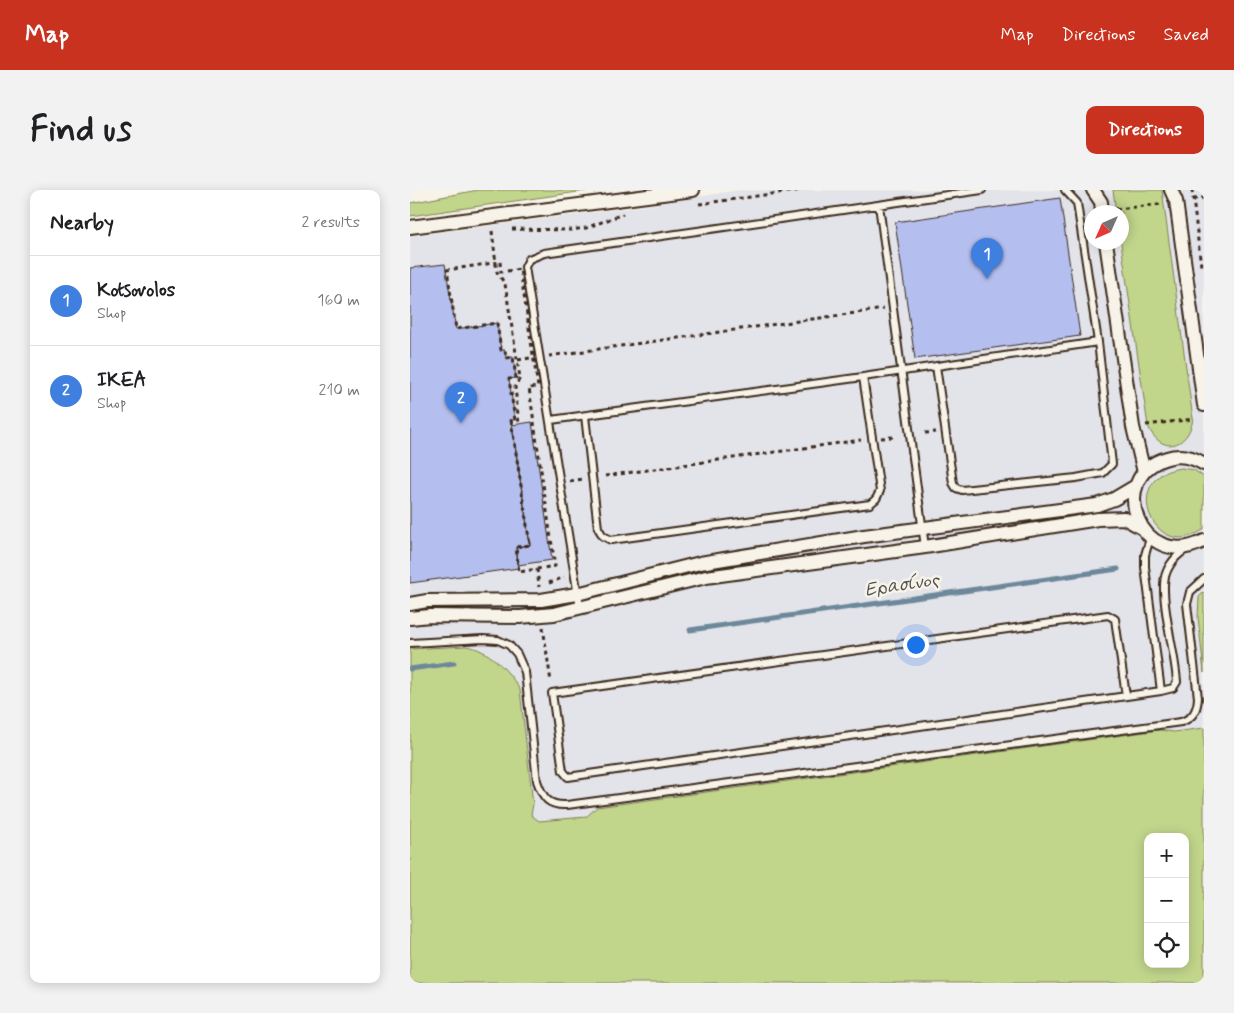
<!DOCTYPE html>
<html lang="en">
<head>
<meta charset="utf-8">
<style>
	:root { --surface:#fff; --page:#f2f2f2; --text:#202124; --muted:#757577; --line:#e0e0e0; --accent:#c8321e }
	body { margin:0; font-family:Mynerve,sans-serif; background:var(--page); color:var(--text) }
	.controls { position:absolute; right:15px; bottom:15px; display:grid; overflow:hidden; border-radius:10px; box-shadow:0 2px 12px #0003 }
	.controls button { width:45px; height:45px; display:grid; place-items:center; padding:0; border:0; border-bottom:1px solid var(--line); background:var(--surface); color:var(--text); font:25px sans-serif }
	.compass { position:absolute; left:674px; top:15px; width:45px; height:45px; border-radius:50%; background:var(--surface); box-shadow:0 2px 12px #0003; rotate:225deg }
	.you { position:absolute; left:505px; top:454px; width:18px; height:18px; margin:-12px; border:4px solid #fff; border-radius:50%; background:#1a73e8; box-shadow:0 0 0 8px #1a73e833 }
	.badge { display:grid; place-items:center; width:32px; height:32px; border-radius:50%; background:var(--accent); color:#fff; font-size:16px; font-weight:700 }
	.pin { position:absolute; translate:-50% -41px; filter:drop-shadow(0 1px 2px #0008) }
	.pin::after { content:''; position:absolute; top:26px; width:18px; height:15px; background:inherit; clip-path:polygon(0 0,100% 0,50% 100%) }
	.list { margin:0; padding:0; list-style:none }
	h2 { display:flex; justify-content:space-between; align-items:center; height:65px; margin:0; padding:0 20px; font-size:21px }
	h2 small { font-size:16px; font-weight:400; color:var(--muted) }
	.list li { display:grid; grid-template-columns:32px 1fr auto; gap:15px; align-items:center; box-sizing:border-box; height:90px; padding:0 20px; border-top:1px solid var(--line) }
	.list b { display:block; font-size:19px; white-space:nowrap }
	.list p { margin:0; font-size:16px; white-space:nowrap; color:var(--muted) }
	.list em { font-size:16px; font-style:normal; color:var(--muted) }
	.icon { flex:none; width:28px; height:28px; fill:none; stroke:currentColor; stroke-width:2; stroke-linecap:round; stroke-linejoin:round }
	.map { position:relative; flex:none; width:794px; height:793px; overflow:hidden; border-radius:10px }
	header { display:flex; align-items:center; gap:30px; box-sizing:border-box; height:70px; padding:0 25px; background:var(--accent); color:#fff }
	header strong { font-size:24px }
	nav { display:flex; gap:28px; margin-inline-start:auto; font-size:18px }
	.intro { display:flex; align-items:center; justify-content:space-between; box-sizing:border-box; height:120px; padding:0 30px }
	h1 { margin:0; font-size:35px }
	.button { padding:12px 22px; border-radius:10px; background:var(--accent); color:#fff; font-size:18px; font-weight:700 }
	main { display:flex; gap:30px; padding:0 30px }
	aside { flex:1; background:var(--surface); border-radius:10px; box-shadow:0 2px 12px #0003 }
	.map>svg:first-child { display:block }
	.built { fill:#e3e3ea; fill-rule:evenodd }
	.green { fill:#c1d58b; stroke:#7e8054; fill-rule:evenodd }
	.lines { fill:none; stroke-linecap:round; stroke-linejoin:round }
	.stream { stroke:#6d889a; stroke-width:5 }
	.building { fill:#b4bff0; stroke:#3b2a1e }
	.service-casing { stroke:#3b2a1e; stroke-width:10 }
	.minor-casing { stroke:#3b2a1e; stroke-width:16 }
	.path { stroke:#3b2a1e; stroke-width:3; stroke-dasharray:4 4; stroke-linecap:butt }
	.service { stroke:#f7f3e8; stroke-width:6 }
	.minor { stroke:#f7f3e8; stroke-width:12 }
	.labels { text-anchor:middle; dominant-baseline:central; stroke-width:5; stroke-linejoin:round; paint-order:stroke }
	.water-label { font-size:19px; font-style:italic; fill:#505152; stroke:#f7f3e8 }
</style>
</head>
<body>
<header>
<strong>Map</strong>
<nav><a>Map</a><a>Directions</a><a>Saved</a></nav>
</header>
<div class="intro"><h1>Find us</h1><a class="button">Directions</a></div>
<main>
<aside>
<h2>Nearby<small>2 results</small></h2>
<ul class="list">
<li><span class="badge" style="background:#3f7fe0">1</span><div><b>Kotsovolos</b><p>Shop</p></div><em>160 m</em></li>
<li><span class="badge" style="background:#3f7fe0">2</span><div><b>IKEA</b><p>Shop</p></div><em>210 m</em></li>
</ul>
</aside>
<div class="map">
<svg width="794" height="793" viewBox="0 0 794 793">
	<rect width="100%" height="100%" fill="#f7f3e8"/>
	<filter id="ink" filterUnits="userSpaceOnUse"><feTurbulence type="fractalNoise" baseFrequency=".02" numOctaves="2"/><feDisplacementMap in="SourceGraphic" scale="10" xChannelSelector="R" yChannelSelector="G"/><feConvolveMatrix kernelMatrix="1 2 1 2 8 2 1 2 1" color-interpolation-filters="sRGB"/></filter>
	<g filter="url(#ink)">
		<!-- built -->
		<path class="built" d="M329,0H794V793H0V46L233,16ZM682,22H712V52H682ZM738,647H775V774H738Z"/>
		<!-- green -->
		<path class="green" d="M68,0H182L0,26V13Z
			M703,0H752L783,229C778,259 750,265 738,236L711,53L712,22H706Z
			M772,278L784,280L794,287V339C743,376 708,284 772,278Z
			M794,402V483L788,427L789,407Z
			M55,456C78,458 99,481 110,500L123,614L121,625L129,631L176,627L187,617L750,540L764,542L794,538V793H0V459ZM738,647H775V774H738Z"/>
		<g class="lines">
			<!-- stream -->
			<path class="stream" d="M280,440L708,379
				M0,479L44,473"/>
		</g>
		<!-- building -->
		<path class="building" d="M650,8L670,146L505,169L485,32Z
			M35,74L46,139L87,133L91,160H95L96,168L103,167L106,188L99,189L105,230H101L120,355L106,357L109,378L0,393V78Z
			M122,232L142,370L108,375L106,357L120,355L102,235Z"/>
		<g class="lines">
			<defs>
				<path id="service" d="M469,15L515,357
					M526,176L543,293L546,298L552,300L666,288L693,283L702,274L688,152L667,13L655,0
					M175,226L188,338L193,346L201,350L460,314L466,309L470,301L453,187
					M141,230L453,187L688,152
					M740,348L735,365V377L751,501
					M170,418L115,77L119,69L134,63L572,0
					M0,453L73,449L88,450L99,455L107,464L115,482L127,591C133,608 138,616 157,615L771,532C783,528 787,521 788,508L777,414L780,402L794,389
					M716,506L705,429L698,425L142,503L153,581L158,587L751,501L763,498L767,492C765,461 753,425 754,395C754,380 764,367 775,360"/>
				<path id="minor" d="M683,0L691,12L692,22
					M761,0L766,11L794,215
					M0,37L283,0
					M696,52L723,237L734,282
					M794,274C783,267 770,264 757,268C694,286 730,384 794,351
					M0,414L17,411L131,410L167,404L290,373L454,346L687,315L704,309L726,296
					M0,428L20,426L110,427L144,424L296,387L515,357L688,329L714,328L732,338"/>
			</defs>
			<!-- service casing -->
			<use href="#service" class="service-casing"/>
			<!-- minor casing -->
			<use href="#minor" class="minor-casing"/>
			<!-- path -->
			<path class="path" d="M782,0L791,76
				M783,9L794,8
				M289,14L391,0
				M706,19L753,14
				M102,39L161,40L176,38L213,24
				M82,41L87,82L95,94L110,188L105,197L109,234
				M90,72L91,82L110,79L128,197L119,198L145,376L109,382L106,357L120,355L101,230H105L99,189L106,188L103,167L96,168L95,160H91L87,133L46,139L37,80Z
				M139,166L474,119
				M108,170L120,168
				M736,235L784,229
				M515,243L526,242
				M471,248L483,247
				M195,286L451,250
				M160,291L173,289
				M127,379L129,397
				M139,393L154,387
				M133,437L141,492"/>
			<!-- service -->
			<use href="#service" class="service"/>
			<!-- minor -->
			<use href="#minor" class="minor"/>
		</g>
	</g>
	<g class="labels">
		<!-- water labels -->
		<g class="water-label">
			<text transform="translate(492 395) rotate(-8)">Ερασίνος</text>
		</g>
	</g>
</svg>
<div class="controls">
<button>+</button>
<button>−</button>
<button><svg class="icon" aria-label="locate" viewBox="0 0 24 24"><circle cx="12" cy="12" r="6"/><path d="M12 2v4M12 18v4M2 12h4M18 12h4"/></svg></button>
</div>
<svg class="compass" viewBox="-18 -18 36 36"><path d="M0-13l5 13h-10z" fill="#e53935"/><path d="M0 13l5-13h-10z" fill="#757577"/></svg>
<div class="you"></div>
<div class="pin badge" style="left:577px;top:89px;background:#3f7fe0">1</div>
<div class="pin badge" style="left:51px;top:233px;background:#3f7fe0">2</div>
</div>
</main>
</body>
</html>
